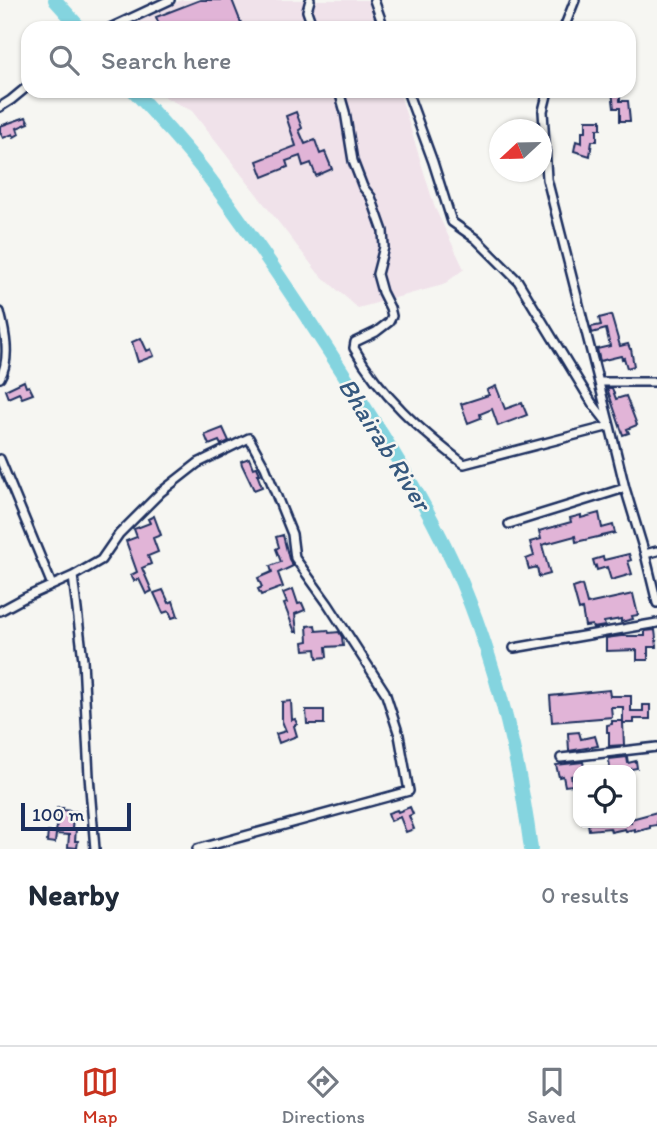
<!DOCTYPE html>
<html lang="en">
<head>
<meta charset="utf-8">
<style>
	:root { --surface:#fff; --page:#f6f6f7; --text:#1f2937; --muted:#747a83; --line:#e0e1e3; --accent:#c8321e }
	body { margin:0; font-family:Itim,sans-serif; background:var(--page); color:var(--text) }
	.controls { position:absolute; right:21px; bottom:21px; display:grid; overflow:hidden; border-radius:14px; box-shadow:0 2px 5px #0004 }
	.controls button { width:63px; height:63px; display:grid; place-items:center; padding:0; border:0; border-bottom:2px solid var(--line); background:var(--surface); color:var(--text); font:35px sans-serif }
	.compass { position:absolute; left:489px; top:119px; width:63px; height:63px; border-radius:50%; background:var(--surface); box-shadow:0 2px 5px #0004; rotate:248deg }
	.scale { position:absolute; left:21px; bottom:18px; width:110px; box-sizing:border-box; padding-left:7px; border:4px solid #1b2f5e; border-top:0; font-size:19px; line-height:24px; white-space:nowrap; color:#1b2f5e; -webkit-text-stroke:5px #f6f6f2; paint-order:stroke }
	.list { margin:0; padding:0; list-style:none }
	h2 { display:flex; justify-content:space-between; align-items:center; height:91px; margin:0; padding:0 28px; font-size:30px }
	h2 small { font-size:23px; font-weight:400; color:var(--muted) }
	.icon { flex:none; width:38px; height:38px; fill:none; stroke:currentColor; stroke-width:2; stroke-linecap:round; stroke-linejoin:round }
	.map { position:relative; flex:none; width:657px; height:849px; overflow:hidden }
	.search { position:absolute; background:var(--surface); box-shadow:0 2px 5px #0004; left:21px; right:21px; top:21px; height:77px; display:flex; align-items:center; gap:18px; box-sizing:border-box; padding:0 24px; border-radius:21px; color:var(--muted); font-size:26px }
	.sheet { height:196px; background:var(--surface) }
	nav { display:flex; justify-content:space-around; align-items:center; box-sizing:border-box; height:98px; border-top:2px solid var(--line); background:var(--surface); font-size:19px; color:var(--muted) }
	nav a { display:grid; justify-items:center; gap:4px }
	nav .on { color:var(--accent) }
	.map>svg:first-child { display:block }
	.built { fill:#f0e2ea }
	.lines { fill:none; stroke-linecap:round; stroke-linejoin:round }
	.river { stroke:#84d4df; stroke-width:14 }
	.building { fill:#e1b4d7; stroke:#1b2f5e; stroke-width:2 }
	.minor-casing { stroke:#1b2f5e; stroke-width:12 }
	.minor { stroke:#f6f6f2; stroke-width:7 }
	.labels { text-anchor:middle; dominant-baseline:central; stroke-width:5; stroke-linejoin:round; paint-order:stroke }
	.water-label { font-size:26px; font-style:italic; fill:#35587e; stroke:#f6f6f2 }
</style>
</head>
<body>
<div class="map">
<svg width="657" height="849" viewBox="0 0 657 849">
	<rect width="100%" height="100%" fill="#f6f6f2"/>
	<filter id="ink" filterUnits="userSpaceOnUse"><feTurbulence type="fractalNoise" baseFrequency=".0143" numOctaves="2"/><feDisplacementMap in="SourceGraphic" scale="14" xChannelSelector="R" yChannelSelector="G"/><feConvolveMatrix kernelMatrix="1 2 1 2 8 2 1 2 1" color-interpolation-filters="sRGB"/></filter>
	<g filter="url(#ink)">
		<!-- built -->
		<path class="built" d="M181,0H368L377,28H126Z
			M153,91H399L435,208L464,269L443,285L358,308L318,273L192,111Z"/>
		<g class="lines">
			<!-- river -->
			<path class="river" d="M55,0L80,28
				M134,91C158,117 182,143 204,171C254,237 300,306 345,376C388,443 431,510 462,583C497,668 519,758 531,849"/>
		</g>
		<!-- building -->
		<path class="building" d="M200,0H232L243,28H149L159,24L156,17Z
			M612,91H620V101H628L630,121H620V108H614Z
			M296,112L302,128L299,130L305,144L315,140L320,154L325,152L332,169L316,176L311,163L303,166L300,156L286,161L288,167L263,177L257,161L296,146L286,116Z
			M26,117L29,123L17,128L19,134L14,137L13,134L3,138L0,132V126Z
			M586,120H601V129H597V141H592L590,156L574,151L576,141L582,143V131H586Z
			M611,315L620,346L628,344L630,349H631L634,366L627,368L624,358L622,359L621,356L600,361L597,349L610,346L606,329L592,333L591,327L601,325L599,318Z
			M141,338L147,351L151,349L154,356L138,362L132,342Z
			M24,381L26,387L29,386L33,394L22,398L19,393L8,398L5,390Z
			M496,386L505,409L522,403L527,415L498,426L492,409L480,414L481,418L468,423L461,404L489,395L487,390Z
			M607,388H612L616,399L626,396L637,425L627,429L629,433L623,435Z
			M223,428L229,441L221,445L219,441L209,445L205,435Z
			M249,458L253,468L257,467L260,474H257L262,487L254,490L242,465L241,461Z
			M599,513L602,528L613,525L615,533L576,542L575,536L542,545L550,574L539,577L537,567L529,569L526,559L534,556L530,542L541,539L539,531L571,522L570,518L581,515V518Z
			M154,516L161,535L153,538L158,552L148,556L151,564L142,568L152,591L146,594L139,579L134,581L131,575L137,572L126,541L137,537L134,529L150,523L148,519Z
			M283,535L289,559L293,566L278,573L283,587L261,595L258,589L262,587L258,578L272,572L270,566L281,562L276,549L279,547L276,537Z
			M629,554L631,560L628,561L632,574L611,580L607,567L597,570L596,566L595,567L593,560L603,557L604,560Z
			M582,585L587,604L633,594L638,615L632,616L633,619L621,622V619L604,622L605,626L593,628L592,625L585,626L582,609L579,610L573,588Z
			M293,589L298,604L302,603L305,610L295,614L297,632H295L284,604L287,603L283,593Z
			M163,590L169,603L173,601L178,616L172,618L169,611L163,613L154,593Z
			M315,625L316,631L328,630L329,633L339,632L342,637L343,646L326,647L327,657L317,658L316,649L304,650L303,642L308,641L307,626Z
			M655,630L657,647H648V660H637V650L606,651V638L621,636H645V631Z
			M609,690L610,696H631V711H643V705H650V719H634V723H623L624,745L609,746V732H607V725L612,724V721H623V707H611L612,717L552,722L550,696Z
			M291,701L292,720L295,719L297,724L294,726L297,736L279,743L276,734L286,731L282,721V702Z
			M306,710H324V724H307Z
			M579,732L581,739L595,736L598,746L569,751L568,733Z
			M627,757L628,763L636,761L637,768L626,770H610L609,759Z
			M583,762L585,770H578V774L571,776L573,785L565,786L563,776L559,777L556,765Z
			M410,807L413,814L409,816L414,829L406,832L400,817L391,821L388,813L397,810L398,812Z
			M57,808H63L62,810L80,812V817H73L72,829H76L75,841H78L77,848L68,847L69,835L56,834L55,843L47,842L48,832L56,833L58,816H56Z
			M657,812V825L650,826V828L635,832V829L626,831L625,829L611,832L610,828L589,830L588,823L609,824V823H631V819Z"/>
		<g class="lines">
			<defs>
				<path id="minor" d="M310,0L307,11L313,28
					M374,0L384,28
					M110,28L170,0
					M564,28L575,0
					M339,91L345,112L353,161L363,187L371,197L383,231L384,247L377,274L382,292L390,308L392,316L389,322L376,332L355,342L354,348C380,395 421,431 464,464L610,426L625,488
					M407,91L433,162L452,222L476,239L518,281L592,403L610,426L547,179L543,111L548,91
					M0,107L11,100L28,86
					M0,312C5,332 11,359 0,378
					M599,382H657
					M0,459L52,585
					M509,524L625,488L645,554
					M657,551L645,554L657,603
					M73,576L101,560L119,534L161,492L198,463L249,438L265,467L292,534L295,558L328,604L385,692L399,735L409,791L197,849
					M0,611L24,598L73,576L83,660L89,776L95,849
					M514,648L657,623
					M561,758L657,747"/>
			</defs>
			<!-- minor casing -->
			<use href="#minor" class="minor-casing"/>
			<!-- minor -->
			<use href="#minor" class="minor"/>
		</g>
	</g>
	<g class="labels">
		<!-- water labels -->
		<g class="water-label">
			<text transform="translate(385 444) rotate(58)">Bhairab River</text>
		</g>
	</g>
</svg>
<div class="controls">
<button><svg class="icon" aria-label="locate" viewBox="0 0 24 24"><circle cx="12" cy="12" r="6"/><path d="M12 2v4M12 18v4M2 12h4M18 12h4"/></svg></button>
</div>
<svg class="compass" viewBox="-18 -18 36 36"><path d="M0-13l5 13h-10z" fill="#e53935"/><path d="M0 13l5-13h-10z" fill="#747a83"/></svg>
<div class="scale">100 m</div>
<div class="search"><svg class="icon" aria-label="search" viewBox="0 0 24 24"><circle cx="10" cy="10" r="6"/><path d="M15 15l6 6"/></svg>Search here</div>
</div>
<section class="sheet">
<h2>Nearby<small>0 results</small></h2>
<ul class="list">
</ul>
</section>
<nav>
<a class="on"><svg class="icon" aria-label="map" viewBox="0 0 24 24"><path d="M3 6l6-2 6 2 6-2v14l-6 2-6-2-6 2zM9 4v14M15 6v14"/></svg>Map</a>
<a><svg class="icon" aria-label="directions" viewBox="0 0 24 24"><path d="M12 3l9 9-9 9-9-9zM9 14v-3h6M13 9l2 2-2 2"/></svg>Directions</a>
<a><svg class="icon" aria-label="saved" viewBox="0 0 24 24"><path d="M7 4h10v16l-5-4-5 4z"/></svg>Saved</a>
</nav>
</body>
</html>
